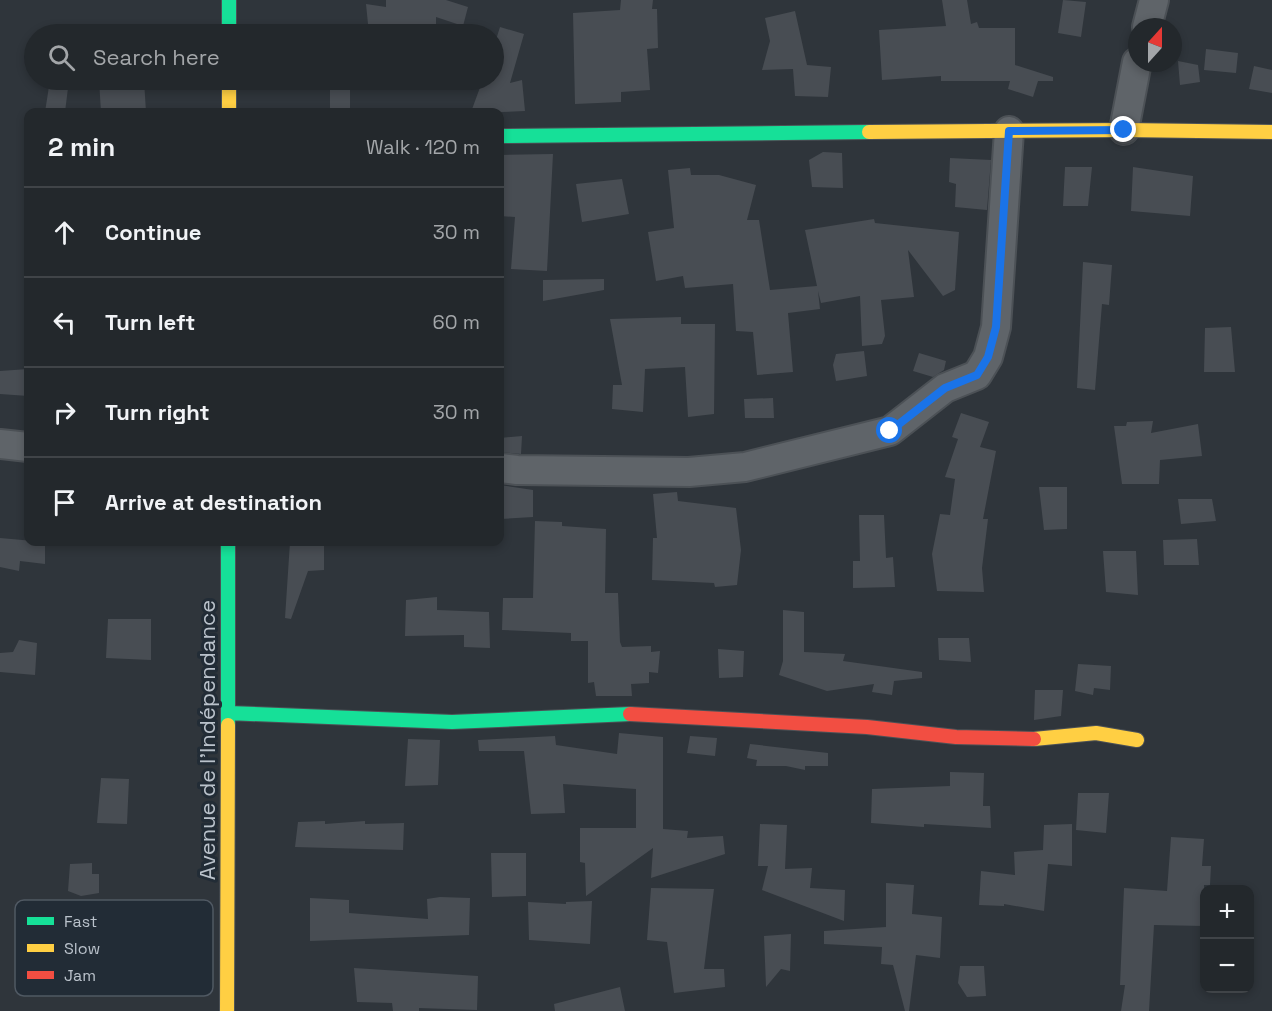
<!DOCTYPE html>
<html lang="en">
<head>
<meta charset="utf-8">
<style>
	:root { --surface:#23282c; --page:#2f3438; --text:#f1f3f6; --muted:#a3a6a9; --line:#404448 }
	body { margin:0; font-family:"Space Grotesk",sans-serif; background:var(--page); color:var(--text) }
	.controls { position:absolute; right:18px; bottom:18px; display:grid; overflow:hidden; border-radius:12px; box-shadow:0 3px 9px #0003 }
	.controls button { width:54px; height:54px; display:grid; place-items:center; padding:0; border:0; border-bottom:2px solid var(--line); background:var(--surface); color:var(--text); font:30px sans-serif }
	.compass { position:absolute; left:1128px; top:18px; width:54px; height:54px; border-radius:50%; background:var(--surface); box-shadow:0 3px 9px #0003; rotate:21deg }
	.stop { position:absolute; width:18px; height:18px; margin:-14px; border:4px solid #1a73e8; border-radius:50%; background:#fff }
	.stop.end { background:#1a73e8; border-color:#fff; box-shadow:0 2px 6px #0008 }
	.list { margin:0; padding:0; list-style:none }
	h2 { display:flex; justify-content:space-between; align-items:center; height:78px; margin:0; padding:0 24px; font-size:26px }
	h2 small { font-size:20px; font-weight:400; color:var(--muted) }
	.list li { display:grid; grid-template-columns:39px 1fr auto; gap:18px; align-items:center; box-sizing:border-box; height:90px; padding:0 24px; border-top:2px solid var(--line) }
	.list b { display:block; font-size:22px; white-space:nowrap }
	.list em { font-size:20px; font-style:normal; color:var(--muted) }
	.icon { flex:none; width:33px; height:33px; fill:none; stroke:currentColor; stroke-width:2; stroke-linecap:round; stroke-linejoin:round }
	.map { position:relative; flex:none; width:1272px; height:1011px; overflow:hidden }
	.search { position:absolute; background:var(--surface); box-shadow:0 3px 9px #0003; left:24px; top:24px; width:480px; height:66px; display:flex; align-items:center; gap:15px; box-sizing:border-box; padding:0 21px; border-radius:33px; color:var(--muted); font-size:22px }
	.panel { position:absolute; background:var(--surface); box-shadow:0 3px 9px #0003; left:24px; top:108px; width:480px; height:438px; border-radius:12px }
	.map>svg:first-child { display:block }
	.building { fill:#484d53 }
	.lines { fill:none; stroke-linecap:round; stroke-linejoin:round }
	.street-casing { stroke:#4c5156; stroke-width:32 }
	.fast-casing { stroke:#4c5156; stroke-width:16 }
	.slow-casing { stroke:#4c5156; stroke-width:16 }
	.jam-casing { stroke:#4c5156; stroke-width:16 }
	.street { stroke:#5f6469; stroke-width:28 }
	.fast { stroke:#16e098; stroke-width:14 }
	.slow { stroke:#ffcf43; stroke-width:14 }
	.jam { stroke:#f24e42; stroke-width:14 }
	.route { stroke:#1a73e8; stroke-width:8 }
	.labels { text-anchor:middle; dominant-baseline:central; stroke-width:6; stroke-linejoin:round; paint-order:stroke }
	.street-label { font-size:22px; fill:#bac2cb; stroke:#222c36 }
	.key { fill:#222c36; stroke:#505963; stroke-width:1.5 }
	.key-label { font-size:16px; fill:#bac2cb }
</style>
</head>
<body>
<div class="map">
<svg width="1272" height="1011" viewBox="0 0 1272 1011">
	<rect width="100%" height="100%" fill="#2f353b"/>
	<!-- building -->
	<path class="building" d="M386,0H446L468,7L463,26L436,17V34H369L366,4L386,7Z
		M621,0H653L652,9H657L658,48L647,49L650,90L621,92V102L575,104L573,13L620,10Z
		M942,0H967L971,24L977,22L979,28H1015V65L1053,77V81H1038L1033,97L1008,89L1010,81H941V76L882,80L879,30L946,26Z
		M1063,0L1086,2L1081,37L1058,33Z
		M795,11L807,65L831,67L828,97L795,96L793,69L762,70L770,41L765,18Z
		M500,27L524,34L510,83L522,80L525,111L501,112L500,117V112H471L482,82L494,81V46Z
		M1206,49L1238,53L1236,73L1204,70Z
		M1178,61L1198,65L1200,82L1180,85Z
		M1254,66L1272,70V93L1249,89Z
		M50,80H69L65,112H45Z
		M99,80H144L146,112H101Z
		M330,80H350V112H330Z
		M823,152L842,153L843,188L812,187L809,160Z
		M553,154L547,271L511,269L515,217L500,216V155Z
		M950,158L991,160L987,210L955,207L956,184L949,182Z
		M1065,167H1092L1088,206H1063Z
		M1133,167L1193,176L1190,216L1131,211Z
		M690,168L691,175H719L756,185L747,220H759L770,290L817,286L805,230L874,219L875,223L959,232L955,290L943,296L908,250L914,297L881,300L885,336L882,344L862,346L860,296L821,303L818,291L820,309L788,313L793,372L757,375L753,332L736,331L733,284L685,288L683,276L656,281L648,232L674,228L668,170Z
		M622,179L629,214L582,222L576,184Z
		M1083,262L1112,265L1109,305L1102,304L1095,390L1077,388Z
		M604,279V290L543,301V280Z
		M681,317V324H715L714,414L688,417L685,367L645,369L643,412L612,409L613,385H622L610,319Z
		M1231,327L1235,372H1204L1205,328Z
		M864,351L867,376L836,381L833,365L836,354Z
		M919,353L946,361L944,370L933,377L913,371Z
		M28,369V396L0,394V371Z
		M773,398L774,418H745L744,399Z
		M961,413L989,422L980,447L996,451L983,519H988L982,568L984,592L937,591L932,554L940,514L950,515L955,479L945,477L958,439L952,437Z
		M1153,421L1151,433L1198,424L1202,456L1160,460L1159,484H1122L1114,426H1126L1127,422Z
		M522,436L521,454L500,452V438Z
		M500,485L533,490V517L500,519Z
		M1039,487H1067V529L1044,530Z
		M677,492L678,501L736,508L741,550L737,585L715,587L714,583L652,580L653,538H657L653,494Z
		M1178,499H1212L1216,521L1181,524Z
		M859,515H884L886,558L893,557L895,587L853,588V561H860Z
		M535,521L562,522V526L606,529L605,593H618L620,642L622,647L651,646V652L660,651L658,673L649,672V683L631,684L632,696H596L594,682L588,683V641H571V633L502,630L503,598H533Z
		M0,538L45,542V564L20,561L19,571L0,567Z
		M1197,539L1199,565H1164L1163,540Z
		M290,542H324V570L308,571L291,619L285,618Z
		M1103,551H1136L1138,595L1106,592Z
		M437,597V610L489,612L490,648L464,647V635L405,636L406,600Z
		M783,610L804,612V652L845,654L843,661L922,672V678L894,681L892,695L872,692L874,684L827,691L779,675L783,661Z
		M108,619H151V660L106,658Z
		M938,638H969L971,662L939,660Z
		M19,640L37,643L35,675L0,672V653L13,652Z
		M718,649L744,651L743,677L719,678Z
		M1078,664L1111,666L1110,690L1094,688L1093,695L1075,691Z
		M1035,690H1063L1061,716L1034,720Z
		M619,733L663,737V829L688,831L687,838L723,836L725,854L651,878L653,848L586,896L585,863L580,862V828H636V789L563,784L565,813L531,814L524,751H479L478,740L555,736L556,745L617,754Z
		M690,736L717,738L715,756L687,753Z
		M408,739L440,740L438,785L405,786Z
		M750,744L828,753V766H805V770L786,766H756L757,760L747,758Z
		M950,772L984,773L983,806H990L991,828L924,824V827L871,823L872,789L950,786Z
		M101,778L129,779L127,824L97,823Z
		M1078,793H1109L1106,833L1076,830Z
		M325,821V824L365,821V824L404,823L403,850L295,847L298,822Z
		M760,824L787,825L785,869L812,868L810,888L845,890L844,921L762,890L768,866H758Z
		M1072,824V866L1048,864L1044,911L1004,904V906L979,905L981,871L1015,875L1014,852L1043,850L1044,825Z
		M1171,837L1204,839L1202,866H1211L1210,885H1204V926L1154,925L1149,1011H1121L1125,985H1120L1124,888L1167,891Z
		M491,853H526V896L492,897Z
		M92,863V874H99V893L81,896L68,891L70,864Z
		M886,883L914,885L912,914L942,917L940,958L916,955L909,1011H905L893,965L881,964L882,947L824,944V931L886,927Z
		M651,888L714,889L704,969H724L725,987L674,993L667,942L647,940Z
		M440,897L470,898L469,935L310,941V898L349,900V913L428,919L427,899Z
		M592,901L590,944L529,940L528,902L566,904V902Z
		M791,934L790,971L781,969L766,987L764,936Z
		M960,966H984L986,996L967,997L958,983Z
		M354,968L478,976L477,1010L419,1008V1011H393L392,1003L357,1002Z
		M620,987L625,1011H555L554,1004Z"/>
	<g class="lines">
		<defs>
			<path id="street" d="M1147,27L1154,0
				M1124,130L1137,62
				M0,444L28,447
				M500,468L517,470L689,472L745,467L890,431L945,388L977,375L988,357L996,327L1009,131"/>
			<path id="fast" d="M229,0V34
				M500,136L869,132
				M228,713L452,722L630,714
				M228,725V542"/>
			<path id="slow" d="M229,80V112
				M869,132L1124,130L1272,132
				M1034,739L1096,733L1137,740
				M227,1011L228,725"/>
			<path id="jam" d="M630,714L867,727L956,737L1034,739"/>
		</defs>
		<!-- street casing -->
		<use href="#street" class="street-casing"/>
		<!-- fast casing -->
		<use href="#fast" class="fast-casing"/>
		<!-- slow casing -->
		<use href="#slow" class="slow-casing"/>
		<!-- jam casing -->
		<use href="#jam" class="jam-casing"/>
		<!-- street -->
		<use href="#street" class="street"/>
		<!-- fast -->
		<use href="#fast" class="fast"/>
		<!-- slow -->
		<use href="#slow" class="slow"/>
		<!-- jam -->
		<use href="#jam" class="jam"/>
	</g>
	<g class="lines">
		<!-- route -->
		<path class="route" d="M890,431L945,388L977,375L988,357L996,327L1009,131L1124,130"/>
	</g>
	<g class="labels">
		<!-- street labels -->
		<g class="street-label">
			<text transform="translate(207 740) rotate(-90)">Avenue de l'Indépendance</text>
		</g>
	</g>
	<!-- legend -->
	<rect x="15" y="900" width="198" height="96" rx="9" class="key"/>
	<rect x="27" y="917" width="27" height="8" fill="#16e098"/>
	<rect x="27" y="944" width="27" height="8" fill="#ffcf43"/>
	<rect x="27" y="971" width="27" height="8" fill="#f24e42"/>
	<g class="key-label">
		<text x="64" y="927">Fast</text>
		<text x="64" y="954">Slow</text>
		<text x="64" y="981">Jam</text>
	</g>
</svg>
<div class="controls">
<button>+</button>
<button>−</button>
</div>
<svg class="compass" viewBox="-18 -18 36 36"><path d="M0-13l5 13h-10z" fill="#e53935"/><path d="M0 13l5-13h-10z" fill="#a3a6a9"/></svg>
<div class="stop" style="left:890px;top:431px"></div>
<div class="stop end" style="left:1124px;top:130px"></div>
<div class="search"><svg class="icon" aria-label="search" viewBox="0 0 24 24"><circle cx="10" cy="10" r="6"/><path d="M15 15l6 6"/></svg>Search here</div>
<section class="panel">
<h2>2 min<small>Walk · 120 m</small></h2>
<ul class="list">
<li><svg class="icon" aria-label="ahead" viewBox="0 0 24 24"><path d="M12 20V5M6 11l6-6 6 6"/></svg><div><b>Continue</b></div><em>30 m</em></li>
<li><svg class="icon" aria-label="left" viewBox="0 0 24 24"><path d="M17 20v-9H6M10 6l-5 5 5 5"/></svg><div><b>Turn left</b></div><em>60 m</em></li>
<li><svg class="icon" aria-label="right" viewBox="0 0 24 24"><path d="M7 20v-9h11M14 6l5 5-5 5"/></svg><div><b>Turn right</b></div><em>30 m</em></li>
<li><svg class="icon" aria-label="arrive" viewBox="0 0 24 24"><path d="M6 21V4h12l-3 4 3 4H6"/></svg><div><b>Arrive at destination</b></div></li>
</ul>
</section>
</div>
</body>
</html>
